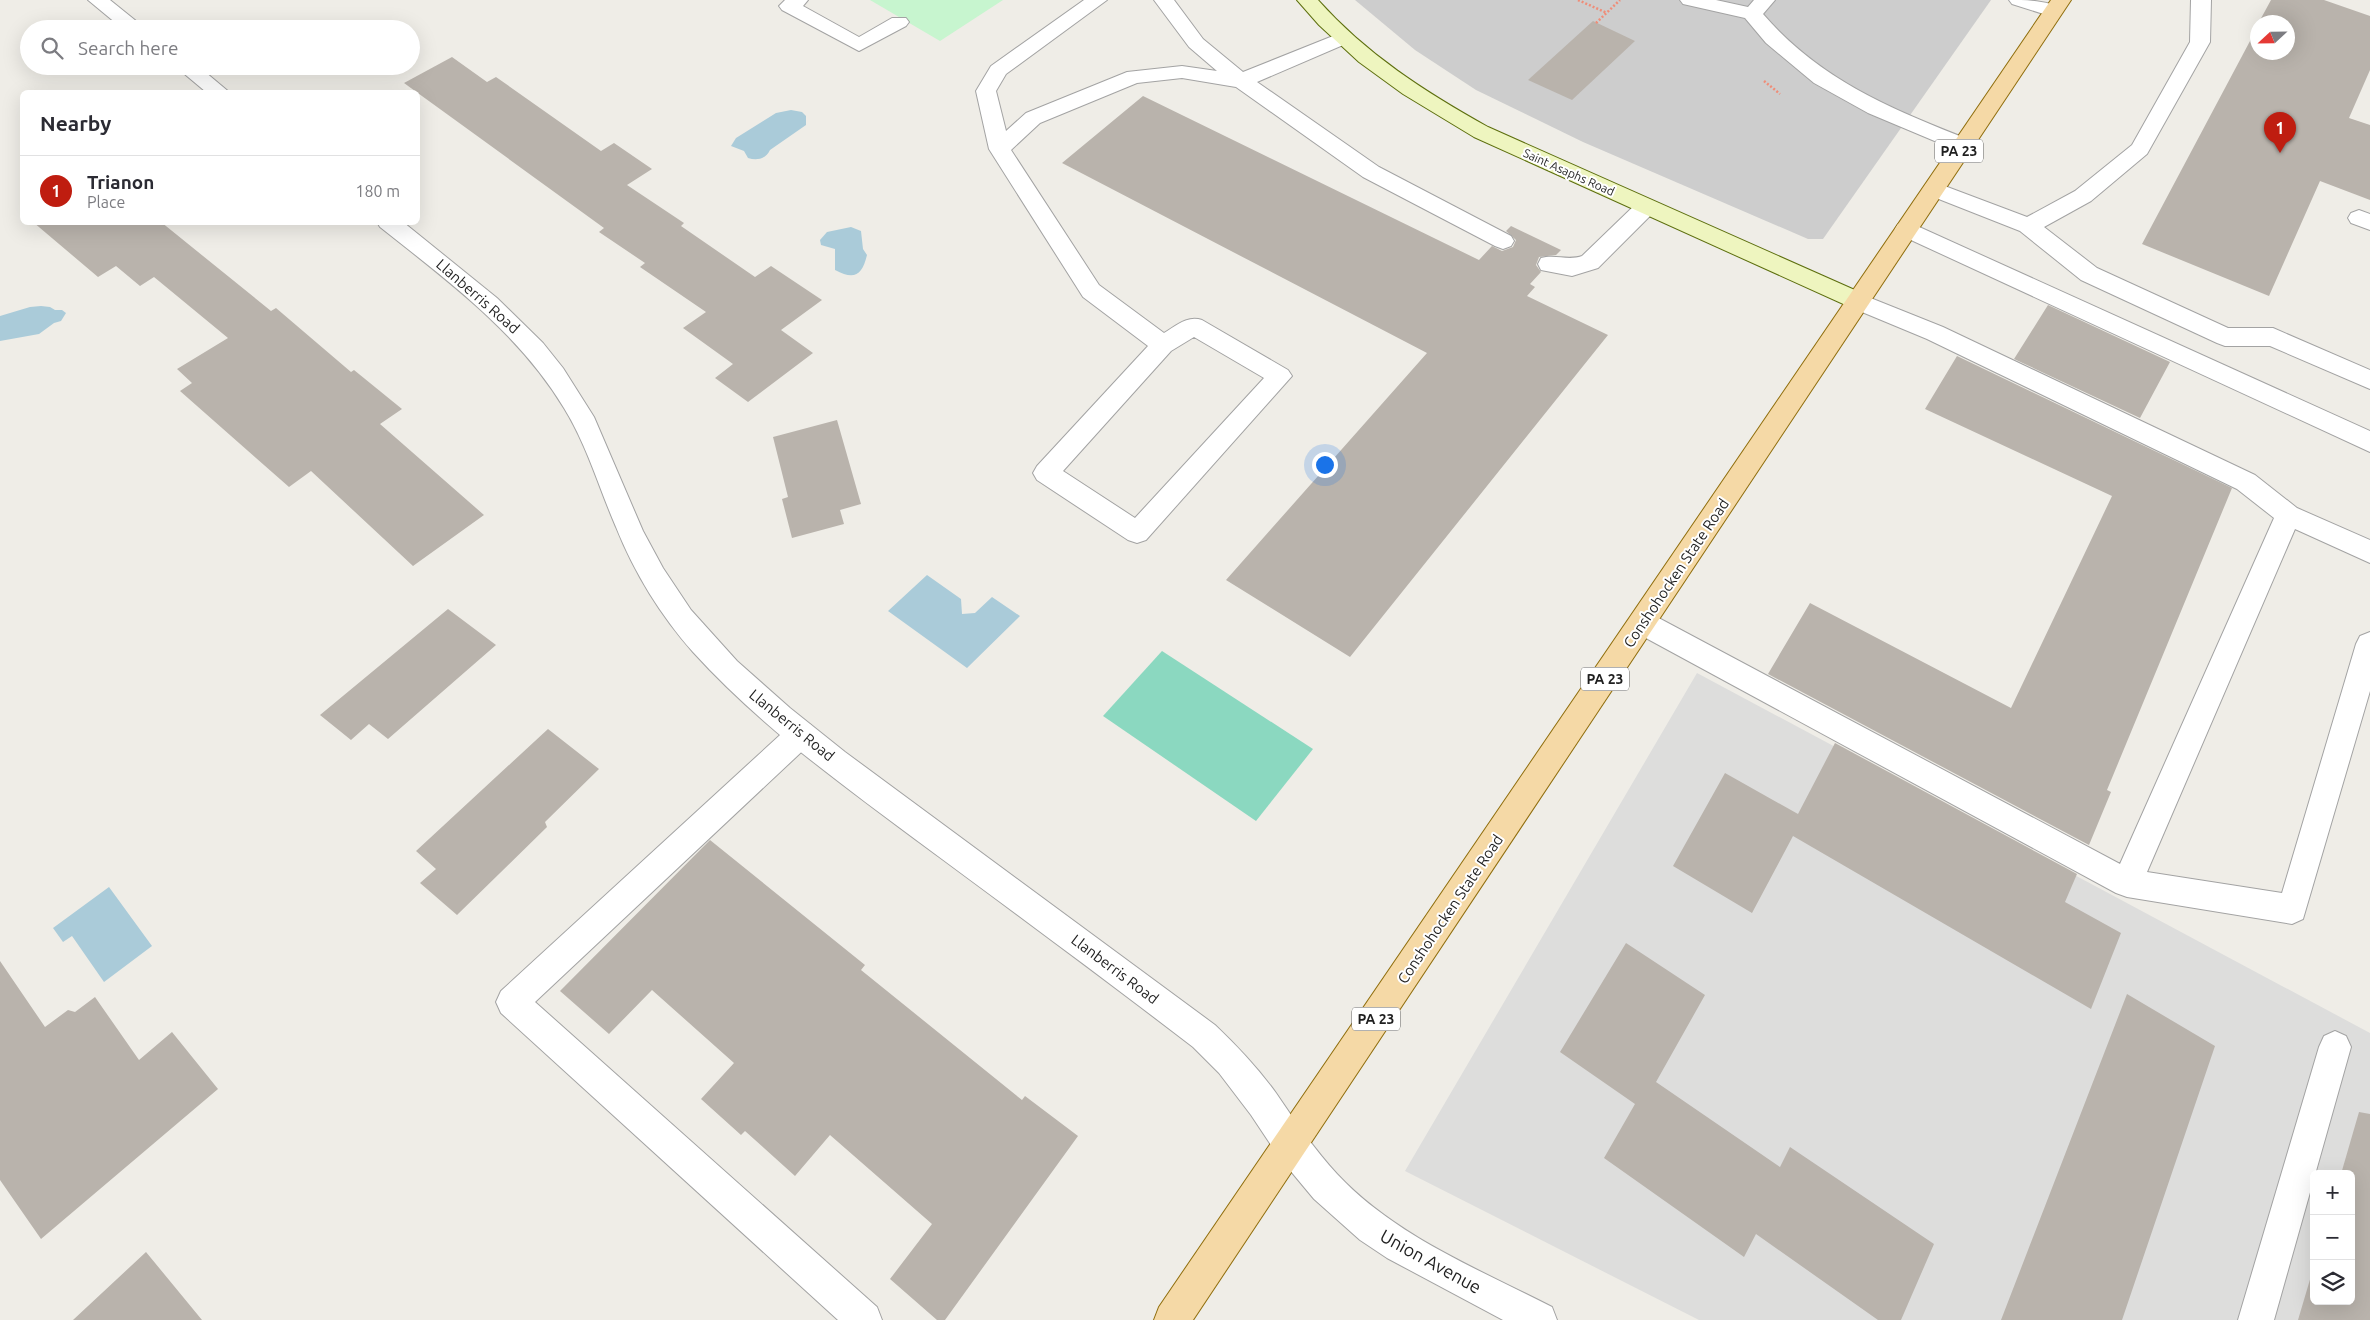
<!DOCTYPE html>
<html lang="en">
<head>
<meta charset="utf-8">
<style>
	:root { --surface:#fff; --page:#f2f2f3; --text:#2b2b33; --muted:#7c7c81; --line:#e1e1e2; --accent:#bf1d10 }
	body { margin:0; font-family:Ubuntu,sans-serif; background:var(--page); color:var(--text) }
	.controls { position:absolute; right:15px; bottom:15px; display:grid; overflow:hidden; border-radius:8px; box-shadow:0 5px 20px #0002 }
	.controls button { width:45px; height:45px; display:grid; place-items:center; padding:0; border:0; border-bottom:1px solid var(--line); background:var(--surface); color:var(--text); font:25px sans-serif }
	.compass { position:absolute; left:2250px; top:15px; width:45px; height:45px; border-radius:50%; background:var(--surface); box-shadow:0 5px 20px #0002; rotate:248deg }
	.you { position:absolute; left:1324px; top:464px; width:18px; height:18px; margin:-12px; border:4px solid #fff; border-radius:50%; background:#1a73e8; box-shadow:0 0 0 8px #1a73e833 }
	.badge { display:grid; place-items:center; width:32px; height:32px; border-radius:50%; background:var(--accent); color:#fff; font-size:16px; font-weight:700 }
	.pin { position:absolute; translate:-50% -41px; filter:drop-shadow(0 1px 2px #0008) }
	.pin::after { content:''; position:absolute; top:26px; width:18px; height:15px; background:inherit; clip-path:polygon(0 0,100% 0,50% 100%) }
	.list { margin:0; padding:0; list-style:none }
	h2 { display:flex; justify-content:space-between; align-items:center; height:65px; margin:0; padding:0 20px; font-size:21px }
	h2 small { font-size:16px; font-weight:400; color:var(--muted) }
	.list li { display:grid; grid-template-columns:32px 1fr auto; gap:15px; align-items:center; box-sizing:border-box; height:70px; padding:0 20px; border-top:1px solid var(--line) }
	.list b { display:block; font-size:19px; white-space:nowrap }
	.list p { margin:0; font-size:16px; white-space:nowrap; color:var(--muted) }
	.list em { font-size:16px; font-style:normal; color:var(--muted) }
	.icon { flex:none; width:28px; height:28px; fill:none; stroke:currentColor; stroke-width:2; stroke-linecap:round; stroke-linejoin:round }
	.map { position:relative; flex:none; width:2370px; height:1320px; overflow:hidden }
	.search { position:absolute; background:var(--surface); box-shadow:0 5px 20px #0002; left:20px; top:20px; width:400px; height:55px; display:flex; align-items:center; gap:12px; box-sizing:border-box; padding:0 18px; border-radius:28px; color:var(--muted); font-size:19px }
	.panel { position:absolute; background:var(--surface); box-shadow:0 5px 20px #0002; left:20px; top:90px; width:400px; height:135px; border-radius:8px }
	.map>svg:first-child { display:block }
	.residential { fill:#dddddc; fill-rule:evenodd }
	.religious { fill:#cdcdcd }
	.park { fill:#c7f5cf }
	.pitch { fill:#8bd8c0 }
	.water { fill:#aacbd9 }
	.building { fill:#b9b3ac }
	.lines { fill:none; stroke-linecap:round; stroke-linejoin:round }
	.lane-casing { stroke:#a3a3a3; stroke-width:2 }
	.street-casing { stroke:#a3a3a3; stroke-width:2 }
	.secondary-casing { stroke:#5d6f0e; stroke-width:2 }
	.primary-casing { stroke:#8f6d0c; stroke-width:2 }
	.path { stroke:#ef8d78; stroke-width:2.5; stroke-dasharray:2 2; stroke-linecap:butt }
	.lane { fill:#fff; fill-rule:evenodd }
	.street { fill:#fff; fill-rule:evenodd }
	.secondary { fill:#eef5bf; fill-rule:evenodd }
	.primary { fill:#f5d9a6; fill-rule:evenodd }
	.labels { text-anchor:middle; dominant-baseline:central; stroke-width:4; stroke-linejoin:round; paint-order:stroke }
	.far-street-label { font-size:12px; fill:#1f1f1f; stroke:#fff }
	.shield { fill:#fff; stroke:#626262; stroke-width:1 }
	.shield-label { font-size:14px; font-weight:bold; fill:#1f1f1f }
	.street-label { font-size:15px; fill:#1f1f1f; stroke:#fff }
	.near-street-label { font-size:18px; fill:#1f1f1f; stroke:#fff }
</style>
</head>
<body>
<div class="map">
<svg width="2370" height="1320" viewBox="0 0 2370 1320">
	<rect width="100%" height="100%" fill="#efede7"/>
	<!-- residential -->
	<path class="residential" d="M1697,673L2370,1033V1320H1699L1405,1171ZM2314,1174H2351V1301H2314Z"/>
	<!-- religious -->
	<path class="religious" d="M1355,0H1991L1823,239H1808L1583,142L1476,90L1415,50Z"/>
	<!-- park -->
	<path class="park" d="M870,0H1003L940,41Z"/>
	<!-- pitch -->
	<path class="pitch" d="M1162,651L1313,749L1256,821L1103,716Z"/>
	<!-- water -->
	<path class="water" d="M791,110L802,112L806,116V125L770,150C766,159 757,161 748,158L744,151L731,146L736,138L776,113Z
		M851,227L861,231L863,249L867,255C862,276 854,280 835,270V249L821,245L820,240L827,232Z
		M41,306L50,307L55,310H62L66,313L61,321L54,323L39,334L0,341V316L30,307Z
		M927,575L961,599L962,614L975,613L992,597L1020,616L967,668L888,611Z
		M109,887L152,946L104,982L72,936L63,942L53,928Z"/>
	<!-- building -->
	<path class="building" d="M2271,0H2324L2370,16V70L2349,118L2370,125V200L2320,181L2269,296L2142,244L2258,26V52H2288V22H2259Z
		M1593,21L1635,41L1572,100L1528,80Z
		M452,57L487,82L496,77L601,151L614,143L652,169L627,185L684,223L681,226L755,277L771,266L822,300L781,330L813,353L748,402L715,378L733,364L683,328L706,312L640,267L645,263L599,232L604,228L404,83Z
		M1143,96L1479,260L1492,246L1502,251L1513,247L1516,240L1506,231L1511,226L1561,250L1556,255L1539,257L1536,265L1541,272L1530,284L1535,287L1527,296L1608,335L1350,657L1226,580L1427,353L1062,163Z
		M33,222H161L271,311L276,308L351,372L354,370L402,409L380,424L484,515L413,566L311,471L289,487L180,391L192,383L177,369L228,338L154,277L140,286L116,266L98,277Z
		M2048,305L2170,362L2140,418L2014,359Z
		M1957,356L2232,488L2107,790L2111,792L2089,845L1768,674L1810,603L2011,708L2112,496L1925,409Z
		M837,420L861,504L840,510L844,524L792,538L782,499L788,497L773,437Z
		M448,609L496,645L388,739L369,724L351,740L320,715Z
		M548,729L599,769L545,822L547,827L457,915L420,883L436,869L416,851Z
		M1835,743L2077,874L2065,902L2121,933L2091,1009L1793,836L1752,913L1673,866L1725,773L1798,814Z
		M710,840L865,965L861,970L1022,1100L1025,1096L1078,1136L945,1320H937L890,1279L932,1224L830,1135L795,1176L745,1131L741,1135L701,1099L734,1063L652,990L609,1034L560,991Z
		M1626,943L1705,995L1656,1082L1780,1167L1790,1147L1934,1244L1901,1320H1878L1756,1234L1744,1257L1604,1158L1635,1104L1560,1052Z
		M0,961L45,1027L68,1010L75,1012L95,997L139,1060L172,1032L218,1089L41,1239L0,1180Z
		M2127,994L2215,1046L2122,1320H2001Z
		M2359,1112L2370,1114V1320H2298L2314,1266V1301H2351V1174H2341Z
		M146,1252L202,1320H73Z"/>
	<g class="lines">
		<defs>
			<path id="lane" d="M785,0H808L803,6L859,37L892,18H906L909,22L906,26L859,51L782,10L779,6Z
				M1084,0H1107L1006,74L996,91L1006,131L1026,113L1127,72L1182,66L1217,71L1189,47L1154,0H1174L1203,39L1243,72L1343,32L1350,34L1353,38L1350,42L1257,82L1379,167L1511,236L1514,241L1511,246L1503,249L1495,246L1363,177L1236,87L1182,78L1137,83L1040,123L1011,150L1099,285L1164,333C1176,326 1187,315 1202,320L1288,370L1292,376L1146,540L1137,543L1128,540L1037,480L1033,473L1037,466L1148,346L1083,297L989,149L976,91L991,66ZM1194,337L1264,378L1135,518L1063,471L1171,351Z
				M1680,0H1716L1748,7L1754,0H1775L1763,14C1820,80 1891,109 1970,140L1974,145L1970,150L1963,152L1956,150L1868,113L1814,83L1766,43L1745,18L1683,4Z
				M2009,0C2025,0 2053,0 2063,11L2060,15L2053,17L2012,4Z
				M2191,0H2211L2210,42L2147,154L2091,201L2044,227L2097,268L2228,328H2273L2370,370V389L2270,346H2225L2217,343L2081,280L2020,231L1926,194L1923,189L1926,184L1934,182L2027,217L2075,191L2132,145L2190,42Z
				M1646,200L1654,202L1657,207L1654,212L1598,268L1572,276L1541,270L1538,264L1541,258C1555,254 1568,261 1582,256L1638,202Z
				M2359,210L2370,214V230L2351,223L2348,218L2351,213Z
				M1906,221L2370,431V452L1898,234L1895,229L1898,224Z
				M1858,293L1943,327L2255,475L2297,508L2370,540V563L2295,529L2147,872L2282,893L2356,644L2360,636L2370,632V691L2303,919L2292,924L2127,897L2116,893L1633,631L1629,623L1633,615L1643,612L1653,615L2120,864L2274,518L2237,489L1927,339L1850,307L1846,301L1850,295Z
				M801,721L811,725L815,734L811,743L535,1002L877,1307L882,1320H838L501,1013L496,1002L501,991L791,725Z
				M2335,1031L2346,1036L2351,1047L2274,1320H2238L2319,1047L2324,1036Z"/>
			<path id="street" d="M88,0H110L146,29H123Z
				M175,66H198L229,92H206Z
				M377,222H403L497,298L543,343L563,368L594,417L643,531L663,568L691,610L737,661L790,708L845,752L1215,1025C1237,1046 1258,1068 1276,1093C1295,1121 1314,1149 1337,1174C1395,1236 1478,1269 1552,1307L1557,1320H1503L1387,1258L1360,1240L1314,1199L1279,1157L1251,1115L1219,1073L1193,1047C1102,977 1011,910 919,842C840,783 759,725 693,652C661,616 634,572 616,527C599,488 587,445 564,408C519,333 448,281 380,227Z"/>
			<path id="secondary" d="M1297,0H1318C1366,54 1425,92 1488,127L1866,295L1870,301L1866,307L1858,309L1850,307L1474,137L1403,94L1359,62L1319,25Z"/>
			<path id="primary" d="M2051,0H2071L1193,1320H1154L1159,1307Z"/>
		</defs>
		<!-- lane casing -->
		<use href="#lane" class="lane-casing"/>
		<!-- street casing -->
		<use href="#street" class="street-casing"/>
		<!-- secondary casing -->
		<use href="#secondary" class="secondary-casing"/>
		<!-- primary casing -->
		<use href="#primary" class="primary-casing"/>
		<!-- path -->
		<path class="path" d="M1578,0L1607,13
			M1596,23L1620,0
			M1764,81L1780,94"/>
		<!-- lane -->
		<use href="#lane" class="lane"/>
		<!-- street -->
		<use href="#street" class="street"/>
		<!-- secondary -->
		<use href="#secondary" class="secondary"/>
		<!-- primary -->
		<use href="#primary" class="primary"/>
	</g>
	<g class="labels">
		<!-- far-street labels -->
		<g class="far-street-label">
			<text transform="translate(1569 172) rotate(24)">Saint Asaphs Road</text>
		</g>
		<!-- shield labels -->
		<g class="shield">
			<rect x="1935" y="139.5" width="48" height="23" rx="4"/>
			<rect x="1581" y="667.5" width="48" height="23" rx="4"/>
			<rect x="1352" y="1007.5" width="48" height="23" rx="4"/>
		</g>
		<g class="shield-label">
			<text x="1959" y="151">PA 23</text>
			<text x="1605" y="679">PA 23</text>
			<text x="1376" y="1019">PA 23</text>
		</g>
		<!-- street labels -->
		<g class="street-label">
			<text transform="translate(478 296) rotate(41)">Llanberris Road</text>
			<text transform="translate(1676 573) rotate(-56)">Conshohocken State Road</text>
			<text transform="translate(792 725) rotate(39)">Llanberris Road</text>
			<text transform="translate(1450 909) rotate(-56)">Conshohocken State Road</text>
			<text transform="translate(1115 969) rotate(37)">Llanberris Road</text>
		</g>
		<!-- near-street labels -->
		<g class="near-street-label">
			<text transform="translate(1431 1261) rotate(29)">Union Avenue</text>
		</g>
	</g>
</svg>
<div class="controls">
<button>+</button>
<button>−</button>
<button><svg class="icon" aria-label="layers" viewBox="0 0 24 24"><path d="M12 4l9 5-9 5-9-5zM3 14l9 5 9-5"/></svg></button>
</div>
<svg class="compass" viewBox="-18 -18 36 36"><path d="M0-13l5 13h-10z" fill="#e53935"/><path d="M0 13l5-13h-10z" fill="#7c7c81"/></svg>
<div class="you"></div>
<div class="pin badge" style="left:2280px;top:153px">1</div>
<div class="search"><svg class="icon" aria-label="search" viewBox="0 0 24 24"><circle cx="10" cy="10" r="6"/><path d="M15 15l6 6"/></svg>Search here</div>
<section class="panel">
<h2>Nearby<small></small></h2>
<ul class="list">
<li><span class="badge">1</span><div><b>Trianon</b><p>Place</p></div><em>180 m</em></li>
</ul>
</section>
</div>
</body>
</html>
